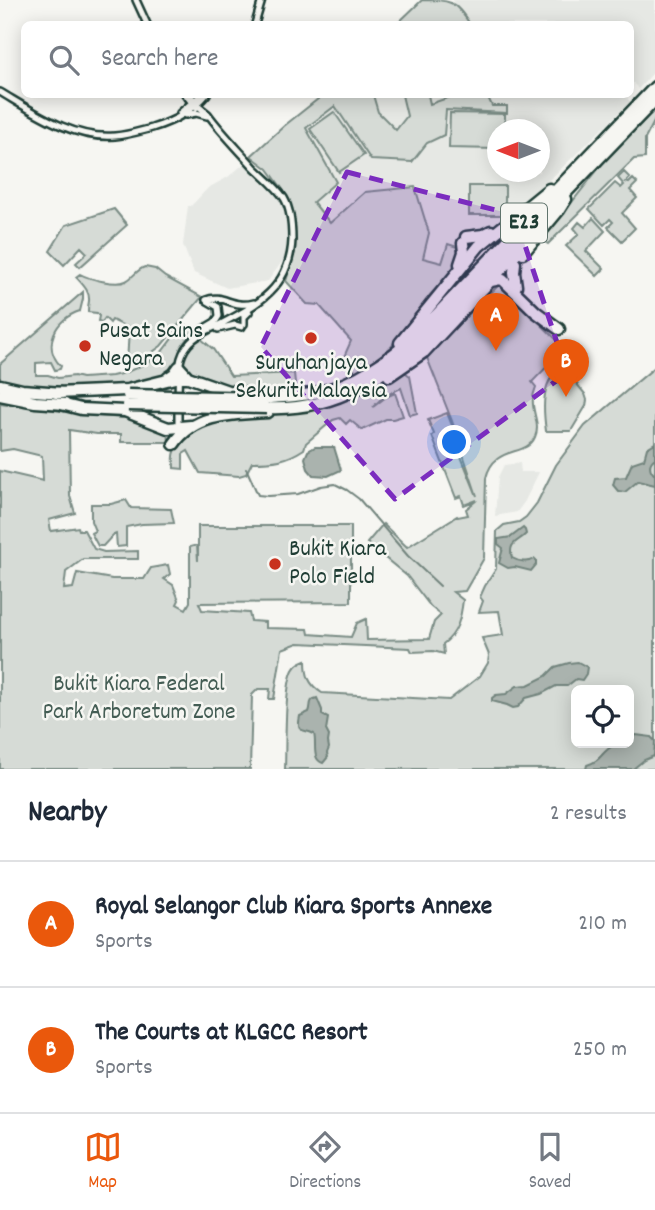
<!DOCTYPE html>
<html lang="en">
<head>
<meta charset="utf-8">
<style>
	:root { --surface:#fff; --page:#f2f2f3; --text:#1f2937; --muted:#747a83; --line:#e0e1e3; --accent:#ea580c }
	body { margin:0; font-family:Dekko,sans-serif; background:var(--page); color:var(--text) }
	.controls { position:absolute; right:21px; bottom:21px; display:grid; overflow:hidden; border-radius:10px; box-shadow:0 4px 18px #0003 }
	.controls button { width:63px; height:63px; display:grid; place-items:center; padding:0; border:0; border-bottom:2px solid var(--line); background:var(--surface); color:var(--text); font:35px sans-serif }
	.compass { position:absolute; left:487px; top:119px; width:63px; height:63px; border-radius:50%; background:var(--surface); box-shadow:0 4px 18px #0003; rotate:270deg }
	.you { position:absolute; left:455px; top:443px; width:24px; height:24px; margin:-18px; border:5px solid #fff; border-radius:50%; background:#1a73e8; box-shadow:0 0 0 10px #1a73e833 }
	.badge { display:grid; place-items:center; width:46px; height:46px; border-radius:50%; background:var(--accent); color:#fff; font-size:23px; font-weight:700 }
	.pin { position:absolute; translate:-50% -58px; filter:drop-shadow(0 2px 4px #0008) }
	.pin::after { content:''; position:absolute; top:37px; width:24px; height:21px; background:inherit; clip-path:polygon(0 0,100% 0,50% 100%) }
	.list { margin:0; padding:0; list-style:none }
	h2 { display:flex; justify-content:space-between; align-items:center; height:91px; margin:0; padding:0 28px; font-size:30px }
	h2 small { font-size:23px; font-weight:400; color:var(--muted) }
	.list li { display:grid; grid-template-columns:46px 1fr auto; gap:21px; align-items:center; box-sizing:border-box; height:126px; padding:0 28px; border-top:2px solid var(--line) }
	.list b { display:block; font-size:26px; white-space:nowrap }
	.list p { margin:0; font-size:23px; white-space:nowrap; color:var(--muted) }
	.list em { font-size:23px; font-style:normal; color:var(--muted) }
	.icon { flex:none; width:38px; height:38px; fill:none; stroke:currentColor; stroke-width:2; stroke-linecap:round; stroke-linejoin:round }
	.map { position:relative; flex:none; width:655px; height:769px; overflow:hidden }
	.search { position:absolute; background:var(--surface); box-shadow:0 4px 18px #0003; left:21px; right:21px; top:21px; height:77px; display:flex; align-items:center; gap:18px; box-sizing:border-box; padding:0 24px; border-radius:10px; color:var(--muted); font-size:26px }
	.sheet { height:343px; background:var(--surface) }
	nav { display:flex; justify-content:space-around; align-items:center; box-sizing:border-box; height:98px; border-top:2px solid var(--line); background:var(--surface); font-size:19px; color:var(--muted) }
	nav a { display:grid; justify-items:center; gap:4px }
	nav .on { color:var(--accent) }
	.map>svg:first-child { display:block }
	.built { fill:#e6e8e4; fill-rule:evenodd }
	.green { fill:#d6dbd6; stroke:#7a8c85; stroke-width:2; fill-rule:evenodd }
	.water { fill:#aab3ae; stroke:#72847d; stroke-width:2 }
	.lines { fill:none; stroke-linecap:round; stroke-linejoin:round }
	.stream { stroke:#72847d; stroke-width:2 }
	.minor-casing { stroke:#1f3d34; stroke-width:10 }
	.highway-casing { stroke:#1f3d34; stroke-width:15 }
	.minor { stroke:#f6f6f2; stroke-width:5 }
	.highway { stroke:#f6f6f2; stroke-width:10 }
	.highway-bridge-casing { stroke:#1f3d34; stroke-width:15; stroke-linecap:butt }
	.highway-bridge { stroke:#f6f6f2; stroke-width:10 }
	.marked { fill:#7b2cbf; fill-opacity:0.2; stroke:#7b2cbf; stroke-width:5; stroke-dasharray:14 9; stroke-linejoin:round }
	.poi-dot { fill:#c8321e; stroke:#f6f6f2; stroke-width:2.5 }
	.labels { text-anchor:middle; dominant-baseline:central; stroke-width:5; stroke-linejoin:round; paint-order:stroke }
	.shield { fill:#f6f6f2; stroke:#60746d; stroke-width:2 }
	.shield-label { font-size:23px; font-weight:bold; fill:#1f3d34 }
	.poi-label { font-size:24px; fill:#1f3d34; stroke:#f6f6f2; text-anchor:start }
	.park-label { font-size:24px; fill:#445d54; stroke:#f6f6f2 }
</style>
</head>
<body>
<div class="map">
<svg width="655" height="769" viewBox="0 0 655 769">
	<rect width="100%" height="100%" fill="#f6f6f2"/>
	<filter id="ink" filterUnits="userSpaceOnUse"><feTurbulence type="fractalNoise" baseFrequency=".0143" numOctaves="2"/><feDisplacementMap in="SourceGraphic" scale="14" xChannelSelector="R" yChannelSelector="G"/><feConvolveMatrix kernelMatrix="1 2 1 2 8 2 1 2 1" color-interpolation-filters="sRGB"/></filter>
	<g filter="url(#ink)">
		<!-- built -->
		<path class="built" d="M453,0H655V71L638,89L631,80L630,24H447L457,20Z
			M625,94L630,102L513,215L495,227L475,234L460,248L447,244L442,263L423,258L429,233L365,192L330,223L313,202L306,128L335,105L365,95ZM498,130H540V172H498Z
			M245,163L267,182L280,199L285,214L289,247L284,259L268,281L227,288L194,273L183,245L188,206H191L208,188L228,177Z
			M520,463L521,472H539L525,501L517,512L495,516L498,477L504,465Z"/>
		<!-- green -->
		<path class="green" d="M422,0C451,0 454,0 470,24H397Z
			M323,95H373L378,112L396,130L407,116L402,95H428L430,104L456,95H487L492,106H507V113L446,110L444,135L427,143L412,162L371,160L335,106L306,128L336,182L313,202L330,223L365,192L415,187L429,233L423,258L442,263L448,244L460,248L454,269L430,295L391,347L358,374L343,359L351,341L319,305L307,304L286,281L295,252L294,222L284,191L268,169L251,156L284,126Z
			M655,109V120L645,139V158L634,159L548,244L542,240L611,153Z
			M334,112L364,155L339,172L310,129Z
			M450,113L505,114V129L498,130L497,149L449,148Z
			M624,172L630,178L626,182L629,183L633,179L637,183L630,190L637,198L622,213L635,228L622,241L608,227L613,222L610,219L604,225L589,209L615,183L621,188L624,185L618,178Z
			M469,186H505V215H469Z
			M114,209L127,225L80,267L76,263L87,253L81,247L64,265L50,251L66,225Z
			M593,218L605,231L586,251L604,269L597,276L566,246L579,234L574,228L579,222L585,227Z
			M145,267L155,269L165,277L202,297L161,346L147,356L127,364L129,328L112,320L110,323L105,318L102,322L98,321L99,316L97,313L88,312C88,309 88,305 89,301C90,291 83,285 76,277L80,274C89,279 116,286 126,281C134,277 136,270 145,267Z
			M500,284L565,348L532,382L536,387C535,390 533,394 533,398C531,411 541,424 535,437C526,458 494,444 486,478L484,558L465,591L453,592L463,600C461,617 458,633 443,644L444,654L433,651L412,652L410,648L298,643L282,649L274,699H269L270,689H258L252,695L250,769H0V471L43,481L42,456L13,449L0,451V403L99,416L137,419L168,429L169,442H121V434H97L69,430L70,496L75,513L49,520L51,531L78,527L79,530H84L94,549L104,552L138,551V559H83L66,572L64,589L73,588L77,573L112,579H144L151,568L168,565L170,574L164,579L173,585L179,600L177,604L186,609L190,602V547L197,545L198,561V526H351V602L199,603L202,610L249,613L251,621L265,622V628L308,629L309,634L351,637L357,623L366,619L367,640L429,639L434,622L441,615L431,607L407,576L367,543L383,524L407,547L457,516L458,517L468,515L466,509L477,500L464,505L461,496L456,498L432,436L434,434L428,420L447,413L453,428L450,429L477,496L452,421L426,355Z
			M83,292V299L80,311C56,318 41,346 61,366L60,369L55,370L51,362L36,363V375H48L58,378L74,376L82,378L112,376L125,373L147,363L161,353L184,323L193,330L181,347L176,367L169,374L131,386L56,391L0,382V364Z
			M200,338L213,349L231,376L294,373L296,393C281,392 266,393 252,392C225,389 150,373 200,338Z
			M655,367V769H285C286,746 284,688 293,670C296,664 300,662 306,660C306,675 308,684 322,693L449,700L480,676L488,663L489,655L482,638L503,635L499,611L479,612L483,601L480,597L485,586L496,569L497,531L504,525L519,522L526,517L537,503L556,465L585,426ZM576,690H629V743H576Z
			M564,368L585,394L587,400L586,406L571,431H546C543,410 540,377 564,368Z
			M401,373H406L410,376L417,413L410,415L401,388L384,396L373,407L386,397L395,393L403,416L393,419H386L362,430L350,420L346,424L340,418L333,420L306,443L304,449C286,461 274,462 252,462L246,474L239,476L200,473L188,451L183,454V469L174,468C174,463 173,456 175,452C188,408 282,419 318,409C348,401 375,388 401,373Z
			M126,500L131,508L171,509L174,523L142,524L126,527V546L117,547L116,534L113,535L103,546H98L91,533L95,531L91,521V504H111Z"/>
		<!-- water -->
		<path class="water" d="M655,443V458C648,463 649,470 655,475V485L638,481L625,492L618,491L613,485L615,478L626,477L632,463L644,459L647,448Z
			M315,447H334L341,470L328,476L313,475L308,469L305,458L308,451Z
			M523,528L525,530L526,534C517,543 508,542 512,558C519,562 528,563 535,559L536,560V565L531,571L515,567L508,568L499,563L503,548L498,544V539L511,537Z
			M578,662L587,667L586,674L582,680L576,679L567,686H556L541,694L526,698L518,707L513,708L507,705L492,701V698L496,695L506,694L517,686L528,685L546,676L555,667L569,663Z
			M317,698L322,710V715L328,718L326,730L329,736L328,742L329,748L327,753L328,757L323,763C311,759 317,744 314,734C303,728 296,735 300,716L309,712C312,705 308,700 317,698Z
			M636,735L651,737L655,741L654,756L644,760L633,769H586L587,765C606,760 601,743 629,743V738Z"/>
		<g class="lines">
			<!-- stream -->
			<path class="stream" d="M246,468L258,495L268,496L298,494L321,486L335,484L347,490L359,499L408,556L440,586"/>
			<defs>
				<path id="minor" d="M136,0L147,24
					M255,24L262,0
					M0,92C34,112 74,140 115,136C128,135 140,131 152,128C172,122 193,111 207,94
					M185,94L196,108
					M180,113L202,94
					M186,115L196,113L207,116
					M206,300C223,293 232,309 254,303
					M244,324V317L249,312
					M203,329L215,322L219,316L218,307L206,300
					M218,329L235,325L242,327
					M178,397C179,380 176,359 188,345C196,335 208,330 219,325C257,305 290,288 292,240C292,227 291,210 284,198C276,186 264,177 254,167C239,150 221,132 208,114L198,106L190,94
					M178,428V407"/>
				<path id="highway" d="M466,237L483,235L491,231
					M523,253L559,210L566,199
					M515,263L514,272L516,286
					M460,264L464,252L463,243
					M491,281L500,279L503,280L536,312L559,329
					M400,343L479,246L549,189
					M389,376L424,352L523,246
					M168,378L174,374L179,367L188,377
					M0,385L22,390L62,393
					M56,393L127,390L179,377H188L228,391L248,394
					M0,395L35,402L65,404
					M269,398C287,397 306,396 324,391C360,381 391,358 418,334L655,87
					M61,404L81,409L125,411L168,428L191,426
					M267,408C338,411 384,377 433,331L655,100
					M174,444C195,413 234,414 268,412"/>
			</defs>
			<!-- minor casing -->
			<use href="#minor" class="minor-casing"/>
			<!-- highway casing -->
			<use href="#highway" class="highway-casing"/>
			<!-- minor -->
			<use href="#minor" class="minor"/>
			<!-- highway -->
			<use href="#highway" class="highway"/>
			<defs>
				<path id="highway-bridge" d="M128,395L269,398
					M128,405L267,408"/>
			</defs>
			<!-- highway-bridge casing -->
			<use href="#highway-bridge" class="highway-bridge-casing"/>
			<!-- highway-bridge -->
			<use href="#highway-bridge" class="highway-bridge"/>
		</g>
	</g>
	<!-- marked area -->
	<path class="marked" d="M347,172L515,215L567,373L395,499L261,347Z"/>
	<!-- markers -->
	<g class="poi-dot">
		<circle cx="311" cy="338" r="7"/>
		<circle cx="85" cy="346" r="7"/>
		<circle cx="275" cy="564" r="7"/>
	</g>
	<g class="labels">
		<!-- shield labels -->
		<rect class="shield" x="501" y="203.5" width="46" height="39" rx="5"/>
		<g class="shield-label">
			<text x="524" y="223">E23</text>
		</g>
		<!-- poi labels -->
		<g class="poi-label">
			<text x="99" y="332">Pusat Sains<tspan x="99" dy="28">Negara</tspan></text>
			<text x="311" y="364" text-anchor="middle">Suruhanjaya<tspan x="311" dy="28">Sekuriti Malaysia</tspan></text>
			<text x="289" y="550">Bukit Kiara<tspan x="289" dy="28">Polo Field</tspan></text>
		</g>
		<!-- park labels -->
		<g class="park-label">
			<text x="139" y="685">Bukit Kiara Federal<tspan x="139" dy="28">Park Arboretum Zone</tspan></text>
		</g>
	</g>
</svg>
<div class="controls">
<button><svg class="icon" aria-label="locate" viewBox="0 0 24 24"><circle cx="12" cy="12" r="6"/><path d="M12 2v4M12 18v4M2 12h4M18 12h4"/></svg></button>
</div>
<svg class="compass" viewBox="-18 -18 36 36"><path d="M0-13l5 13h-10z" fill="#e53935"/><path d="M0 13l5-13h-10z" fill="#747a83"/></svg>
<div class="you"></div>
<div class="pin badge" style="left:496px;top:351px">A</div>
<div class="pin badge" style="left:566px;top:397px">B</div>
<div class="search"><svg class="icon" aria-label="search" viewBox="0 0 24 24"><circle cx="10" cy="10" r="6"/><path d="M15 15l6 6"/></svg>Search here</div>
</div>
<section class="sheet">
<h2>Nearby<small>2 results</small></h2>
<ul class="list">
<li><span class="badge">A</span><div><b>Royal Selangor Club Kiara Sports Annexe</b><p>Sports</p></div><em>210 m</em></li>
<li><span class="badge">B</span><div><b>The Courts at KLGCC Resort</b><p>Sports</p></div><em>250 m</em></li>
</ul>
</section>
<nav>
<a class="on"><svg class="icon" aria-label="map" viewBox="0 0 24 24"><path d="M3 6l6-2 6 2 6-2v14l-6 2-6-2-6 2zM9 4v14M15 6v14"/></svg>Map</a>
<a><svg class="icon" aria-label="directions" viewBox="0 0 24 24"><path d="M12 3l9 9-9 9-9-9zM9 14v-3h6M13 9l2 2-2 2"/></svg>Directions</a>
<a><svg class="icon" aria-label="saved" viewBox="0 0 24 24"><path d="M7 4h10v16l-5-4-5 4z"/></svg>Saved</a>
</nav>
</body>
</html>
